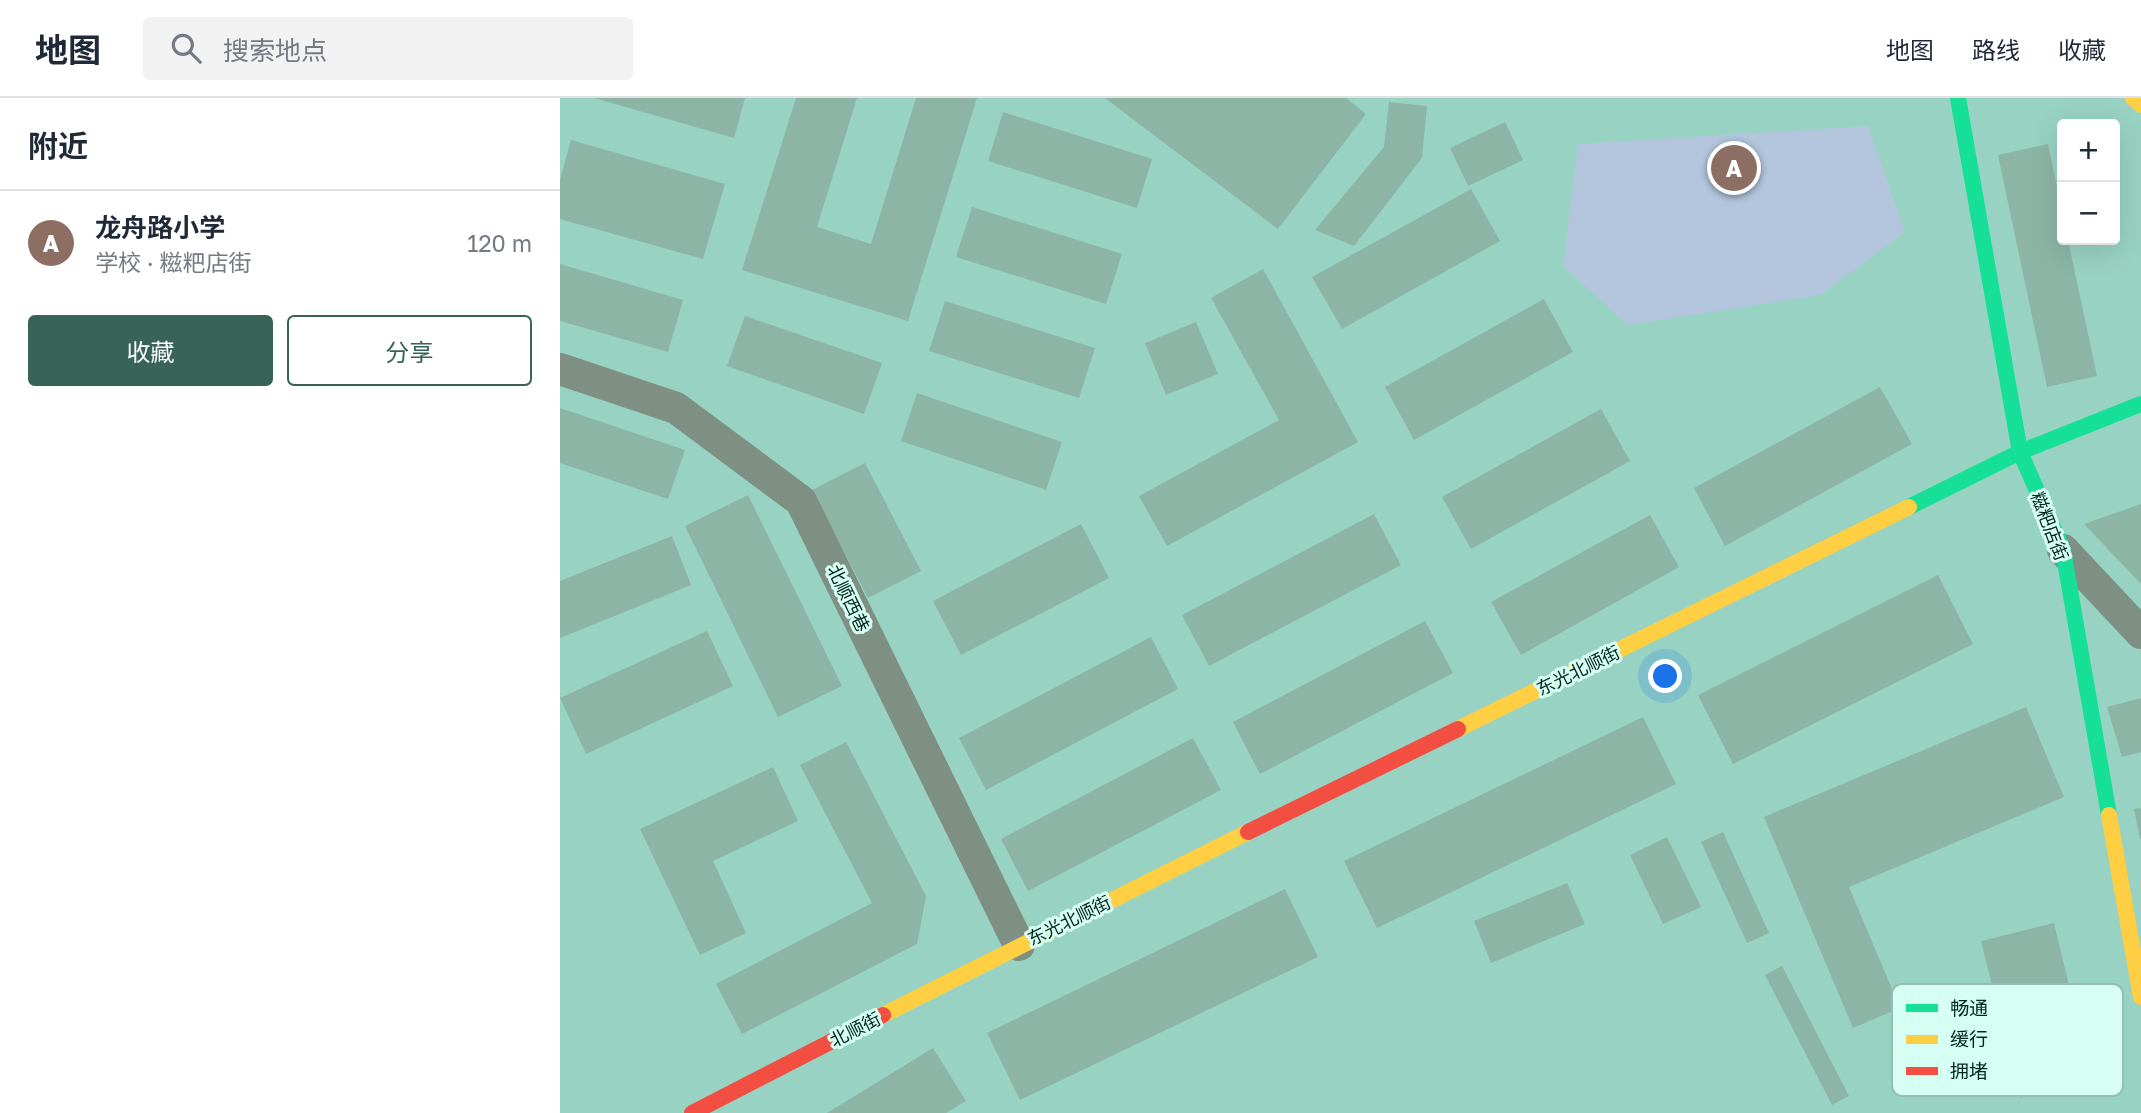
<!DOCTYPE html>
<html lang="zh">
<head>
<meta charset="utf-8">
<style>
	:root { --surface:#fff; --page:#f2f2f3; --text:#1f2937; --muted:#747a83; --line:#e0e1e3; --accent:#376358 }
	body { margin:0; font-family:"Golos Text","Noto Sans SC",sans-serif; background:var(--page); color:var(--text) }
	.controls { position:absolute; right:21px; top:21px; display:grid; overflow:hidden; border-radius:7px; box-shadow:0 7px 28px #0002 }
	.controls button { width:63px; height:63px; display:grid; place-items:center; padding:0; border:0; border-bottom:2px solid var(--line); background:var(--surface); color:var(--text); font:35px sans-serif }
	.you { position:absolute; left:1106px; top:579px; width:24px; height:24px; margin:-18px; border:5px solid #fff; border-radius:50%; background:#1a73e8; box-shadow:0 0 0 10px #1a73e833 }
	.badge { display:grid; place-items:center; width:46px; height:46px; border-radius:50%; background:var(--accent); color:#fff; font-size:23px; font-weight:700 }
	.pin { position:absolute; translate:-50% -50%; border:4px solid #fff; box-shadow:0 2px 7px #0006 }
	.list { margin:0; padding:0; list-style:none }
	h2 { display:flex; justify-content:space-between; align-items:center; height:91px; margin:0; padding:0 28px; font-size:30px }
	h2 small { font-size:23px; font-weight:400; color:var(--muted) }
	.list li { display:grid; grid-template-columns:46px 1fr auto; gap:21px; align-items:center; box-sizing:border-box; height:105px; padding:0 28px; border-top:2px solid var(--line) }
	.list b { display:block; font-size:26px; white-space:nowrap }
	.list p { margin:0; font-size:23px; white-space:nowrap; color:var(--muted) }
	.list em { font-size:23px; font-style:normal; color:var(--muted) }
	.actions { display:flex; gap:14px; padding:21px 28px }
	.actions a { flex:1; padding:16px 0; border:2px solid var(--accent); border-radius:7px; text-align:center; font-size:24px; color:var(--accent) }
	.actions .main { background:var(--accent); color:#fff }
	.icon { flex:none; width:38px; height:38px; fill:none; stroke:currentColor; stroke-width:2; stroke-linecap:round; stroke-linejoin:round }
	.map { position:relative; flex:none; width:1581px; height:1015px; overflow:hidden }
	header { display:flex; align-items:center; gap:42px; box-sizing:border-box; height:98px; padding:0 35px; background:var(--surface); border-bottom:2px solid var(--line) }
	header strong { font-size:33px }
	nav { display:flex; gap:38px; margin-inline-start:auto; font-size:24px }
	.search { width:490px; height:63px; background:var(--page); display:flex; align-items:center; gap:18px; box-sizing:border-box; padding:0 24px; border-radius:7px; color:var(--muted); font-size:26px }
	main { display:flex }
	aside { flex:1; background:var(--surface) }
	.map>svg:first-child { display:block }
	.green { fill:#b2c5dc }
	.building { fill:#8cb5a5 }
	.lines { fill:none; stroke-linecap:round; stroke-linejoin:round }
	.street { stroke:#7e9083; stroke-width:32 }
	.fast { stroke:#16e098; stroke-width:16 }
	.slow { stroke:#ffcf43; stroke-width:16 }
	.jam { stroke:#f24e42; stroke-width:16 }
	.labels { text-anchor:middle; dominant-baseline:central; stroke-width:6; stroke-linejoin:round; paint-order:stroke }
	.street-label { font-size:18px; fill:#03271f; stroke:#d7fef3 }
	.key { fill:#d7fef3; stroke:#97beb3; stroke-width:2 }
	.key-label { font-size:19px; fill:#03271f }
</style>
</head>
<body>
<header>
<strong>地图</strong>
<div class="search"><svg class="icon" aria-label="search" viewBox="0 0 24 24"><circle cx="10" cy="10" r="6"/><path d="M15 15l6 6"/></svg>搜索地点</div>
<nav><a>地图</a><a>路线</a><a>收藏</a></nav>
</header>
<main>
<aside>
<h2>附近<small></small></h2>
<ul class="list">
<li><span class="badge" style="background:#8d6e63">A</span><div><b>龙舟路小学</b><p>学校 · 糍粑店街</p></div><em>120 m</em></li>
</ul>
<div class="actions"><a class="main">收藏</a><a>分享</a></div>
</aside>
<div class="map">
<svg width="1581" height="1015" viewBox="0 0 1581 1015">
	<rect width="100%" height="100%" fill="#98d2c3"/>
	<!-- green -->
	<path class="green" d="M1308,28L1345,134L1260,197L1067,227L1003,167L1018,46Z"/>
	<!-- building -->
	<path class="building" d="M34,0H185L174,40Z
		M236,0H297L257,129L311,146L356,0H417L348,223L182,172Z
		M545,0H786L806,16L718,131Z
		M829,4L867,8L862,60L794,148L755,132L824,49Z
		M443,14L592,61L577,110L428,63Z
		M945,24L963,62L908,88L890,50Z
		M11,42L165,86L143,161L0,121V82Z
		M1488,46L1502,113V142H1508L1537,278L1487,289L1438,57Z
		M911,91L940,143L782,231L752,179Z
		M412,109L562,156L546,206L396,159Z
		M0,166L123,202L108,254L0,223Z
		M703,171L798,344L607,448L579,398L719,322L651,200Z
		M984,201L1013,254L854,342L825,289Z
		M385,203L535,250L519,300L369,253Z
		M185,218L322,265L304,316L167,268Z
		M636,224L658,276L606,297L585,245Z
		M1320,289L1352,346L1165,448L1134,390Z
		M357,295L502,344L486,392L341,343Z
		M0,310L125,352L108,401L0,365Z
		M1041,311L1070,363L911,451L882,399Z
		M305,365L361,473L308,500L252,392Z
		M188,397L282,588L218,619L125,428Z
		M1581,406V486L1524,426Z
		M814,416L841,467L649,568L622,517Z
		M1090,417L1119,469L961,557L931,504Z
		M521,426L549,480L401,557L373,503Z
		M112,438L131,487L0,540V483Z
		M1378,477L1413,546L1173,666L1138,597Z
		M865,523L893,575L700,676L673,624Z
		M147,533L173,588L26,656L0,600Z
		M591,539L618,591L426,692L399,640Z
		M1581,600V654L1562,659L1547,609Z
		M1466,609L1504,699L1289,789L1340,910L1293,930L1204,719Z
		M1083,619L1116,686L817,830L784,763Z
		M633,640L661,692L468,793L441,741Z
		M286,644L366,798L357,846L182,936L156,886L312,805L240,667Z
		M213,669L238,723L153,763L186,835L140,857L80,731Z
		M1581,710V741H1580L1574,711Z
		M1163,734L1209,835L1187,845L1141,744Z
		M1107,739L1141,809L1103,826L1070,757Z
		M1007,785L1025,826L931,865L914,823Z
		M725,791L758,859L460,1002L427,935Z
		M1494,825L1532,982L1460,1000L1421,843Z
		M1222,868L1289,998L1272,1007L1205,877Z
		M373,950L406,1003L386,1015H267Z"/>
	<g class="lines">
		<!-- street -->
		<path class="street" d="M0,271L116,310L241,403L459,847
			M1503,452L1581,535"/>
		<!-- fast -->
		<path class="fast" d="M1398,0L1460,354L1503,452L1549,717
			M1349,409L1460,354L1581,306"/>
		<!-- slow -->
		<path class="slow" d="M1573,0L1581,7
			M898,631L1349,409
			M1549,717L1581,899
			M323,917L688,734"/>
		<!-- jam -->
		<path class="jam" d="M688,734L898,631
			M132,1015L323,917"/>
	</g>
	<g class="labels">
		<!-- street labels -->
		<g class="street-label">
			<text transform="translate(1490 428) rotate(69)">糍粑店街</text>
			<text transform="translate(289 500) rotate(64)">北顺西巷</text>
			<text transform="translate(1018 572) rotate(-26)">东光北顺街</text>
			<text transform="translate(509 822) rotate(-26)">东光北顺街</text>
			<text transform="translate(295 931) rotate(-27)">北顺街</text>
		</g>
	</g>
	<!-- legend -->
	<rect x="1332" y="886" width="231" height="112" rx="10" class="key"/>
	<rect x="1346" y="906" width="32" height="8" fill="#16e098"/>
	<rect x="1346" y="937" width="32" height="9" fill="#ffcf43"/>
	<rect x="1346" y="969" width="32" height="8" fill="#f24e42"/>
	<g class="key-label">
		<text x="1390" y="917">畅通</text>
		<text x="1390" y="948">缓行</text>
		<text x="1390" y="980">拥堵</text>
	</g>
</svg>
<div class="controls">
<button>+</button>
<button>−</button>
</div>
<div class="you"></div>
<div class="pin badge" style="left:1174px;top:70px;background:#8d6e63">A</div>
</div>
</main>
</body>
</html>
